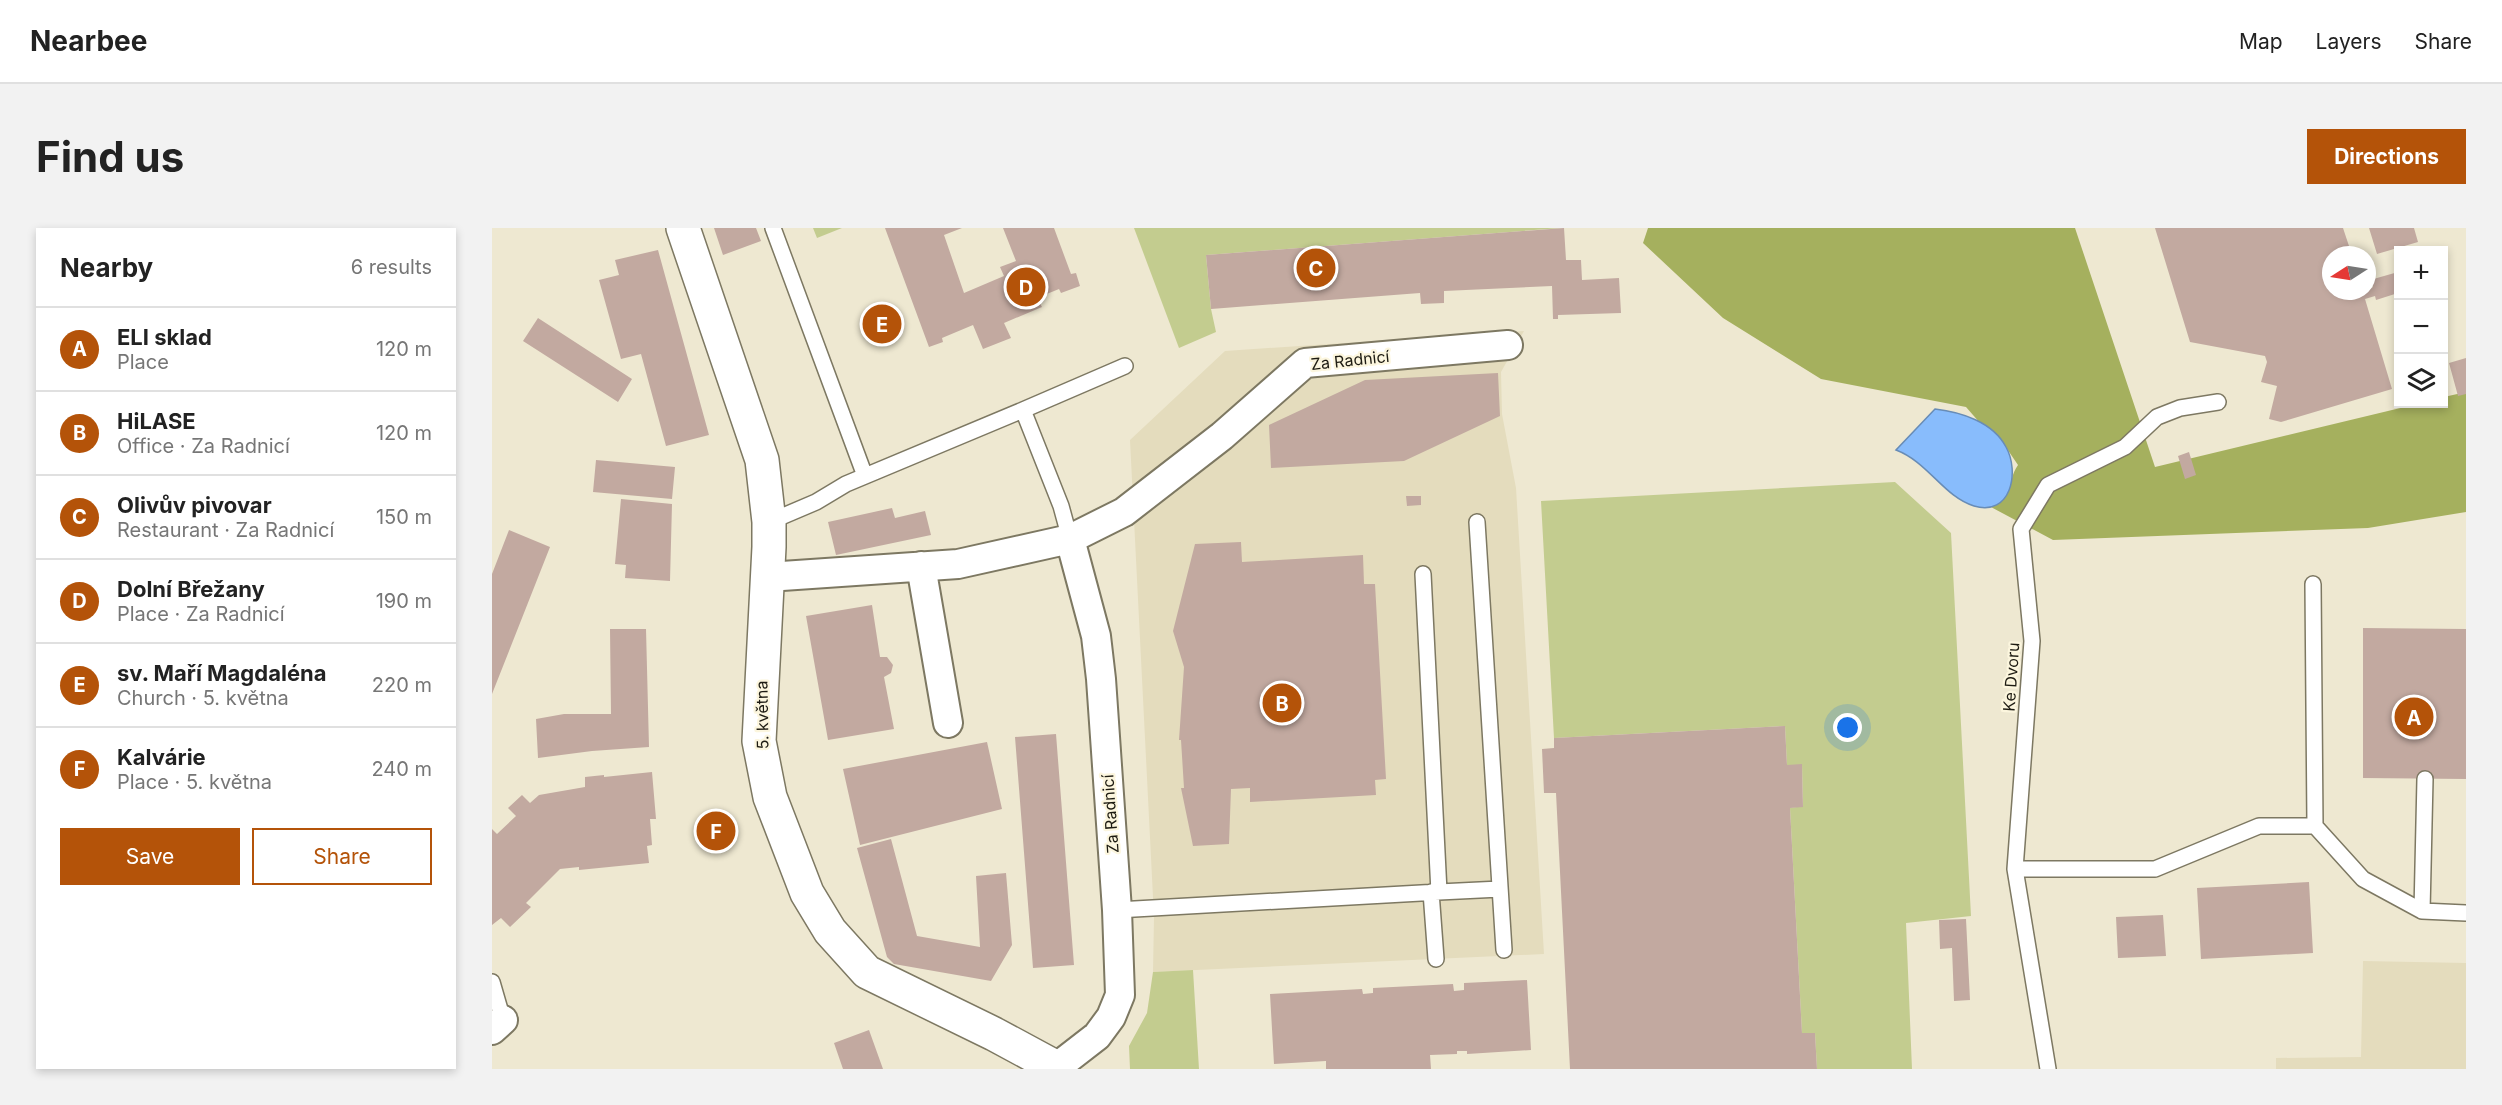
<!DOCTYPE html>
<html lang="en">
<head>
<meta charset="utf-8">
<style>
	:root { --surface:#fff; --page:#f2f2f2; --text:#222; --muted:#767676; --line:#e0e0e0; --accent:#b45309 }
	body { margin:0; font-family:Inter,sans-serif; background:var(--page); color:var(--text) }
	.controls { position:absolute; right:18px; top:18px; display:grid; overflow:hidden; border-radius:0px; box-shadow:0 3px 9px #0003 }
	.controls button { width:54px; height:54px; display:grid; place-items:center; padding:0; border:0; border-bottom:2px solid var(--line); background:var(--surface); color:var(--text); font:30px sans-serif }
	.compass { position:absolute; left:1830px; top:18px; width:54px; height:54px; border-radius:50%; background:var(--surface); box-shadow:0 3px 9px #0003; rotate:258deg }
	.you { position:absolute; left:1356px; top:500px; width:21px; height:21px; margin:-15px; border:4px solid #fff; border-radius:50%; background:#1a73e8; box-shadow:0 0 0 9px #1a73e833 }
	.badge { display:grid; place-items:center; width:39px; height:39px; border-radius:50%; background:var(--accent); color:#fff; font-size:20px; font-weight:700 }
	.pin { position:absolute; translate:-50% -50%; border:3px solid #fff; box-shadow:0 2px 6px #0006 }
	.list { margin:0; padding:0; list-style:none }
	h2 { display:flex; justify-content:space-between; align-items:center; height:78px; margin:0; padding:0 24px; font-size:26px }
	h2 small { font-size:20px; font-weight:400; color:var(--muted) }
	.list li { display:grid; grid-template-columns:39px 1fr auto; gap:18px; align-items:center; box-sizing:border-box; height:84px; padding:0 24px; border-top:2px solid var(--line) }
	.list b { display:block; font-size:22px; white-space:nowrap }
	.list p { margin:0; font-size:20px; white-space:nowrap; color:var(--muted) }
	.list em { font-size:20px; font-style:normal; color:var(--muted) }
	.actions { display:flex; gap:12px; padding:18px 24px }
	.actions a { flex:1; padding:14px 0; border:2px solid var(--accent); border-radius:0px; text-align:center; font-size:21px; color:var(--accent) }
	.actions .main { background:var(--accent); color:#fff }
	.icon { flex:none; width:33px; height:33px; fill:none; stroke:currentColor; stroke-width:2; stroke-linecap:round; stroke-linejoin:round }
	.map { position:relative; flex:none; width:1974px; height:841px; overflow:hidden; border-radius:0px }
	header { display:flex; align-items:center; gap:36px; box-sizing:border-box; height:84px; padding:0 30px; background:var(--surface); border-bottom:2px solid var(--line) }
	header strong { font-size:28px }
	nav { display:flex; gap:33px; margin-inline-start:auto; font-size:21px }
	.intro { display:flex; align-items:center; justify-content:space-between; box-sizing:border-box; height:144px; padding:0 36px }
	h1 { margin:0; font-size:42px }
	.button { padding:15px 27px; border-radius:0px; background:var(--accent); color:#fff; font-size:21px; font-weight:700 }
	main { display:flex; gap:36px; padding:0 36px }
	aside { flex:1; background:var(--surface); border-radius:0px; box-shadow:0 3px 9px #0003 }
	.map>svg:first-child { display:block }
	.built { fill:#e4dcbd }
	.green { fill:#c3cc8f }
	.forest { fill:#a5b05e }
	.water { fill:#88bcfc; stroke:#688cb6; stroke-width:1.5 }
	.building { fill:#c2a9a0 }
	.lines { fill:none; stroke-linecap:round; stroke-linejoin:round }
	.lane-casing { stroke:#7d7862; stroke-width:18 }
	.street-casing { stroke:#7d7862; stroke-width:32 }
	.secondary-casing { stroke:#7d7862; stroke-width:36 }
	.lane { stroke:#fff; stroke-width:15 }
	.street { stroke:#fff; stroke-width:28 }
	.secondary { stroke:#fff; stroke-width:33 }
	.labels { text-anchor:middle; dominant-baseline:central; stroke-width:4.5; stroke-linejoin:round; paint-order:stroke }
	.street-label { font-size:16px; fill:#1d1b12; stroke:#fcf6de }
</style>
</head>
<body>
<header>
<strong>Nearbee</strong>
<nav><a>Map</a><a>Layers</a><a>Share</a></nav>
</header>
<div class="intro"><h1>Find us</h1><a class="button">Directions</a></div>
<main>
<aside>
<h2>Nearby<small>6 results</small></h2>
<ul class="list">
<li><span class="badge">A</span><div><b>ELI sklad</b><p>Place</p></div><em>120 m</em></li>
<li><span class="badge">B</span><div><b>HiLASE</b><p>Office · Za Radnicí</p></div><em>120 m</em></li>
<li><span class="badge">C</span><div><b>Olivův pivovar</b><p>Restaurant · Za Radnicí</p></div><em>150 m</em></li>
<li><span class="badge">D</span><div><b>Dolní Břežany</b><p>Place · Za Radnicí</p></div><em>190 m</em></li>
<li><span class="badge">E</span><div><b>sv. Maří Magdaléna</b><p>Church · 5. května</p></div><em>220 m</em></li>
<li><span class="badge">F</span><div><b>Kalvárie</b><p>Place · 5. května</p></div><em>240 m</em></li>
</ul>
<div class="actions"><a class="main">Save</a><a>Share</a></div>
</aside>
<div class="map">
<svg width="1974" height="841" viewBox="0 0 1974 841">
	<rect width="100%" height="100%" fill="#eee8d1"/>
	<!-- built -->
	<path class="built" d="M1032,103L1009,144L1010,186L1024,260L1052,726L661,744L662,689L638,212L733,123Z
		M1871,733L1974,735V841H1784V830L1869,829Z"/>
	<!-- green -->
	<path class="green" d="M321,0H350L325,10Z
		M642,0H1069L714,27L719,81L724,104L687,120Z
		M1403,254L1459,305L1479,688L1414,695L1420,841H1325L1323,805H1310L1298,580L1311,578L1310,537H1295L1293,498L1062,510L1049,273Z
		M701,742L707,841H638L637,818L655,785L661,744Z"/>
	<!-- forest -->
	<path class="forest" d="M1156,0H1583L1663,239L1925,176H1952V169L1974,164V284L1876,300L1561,312L1497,278C1526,267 1513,256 1526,237L1507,209L1488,195L1474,179L1329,151L1231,90L1151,15Z"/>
	<!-- water -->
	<path class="water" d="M1443,181C1469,184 1501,194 1514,219C1528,244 1519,289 1482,278C1452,269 1436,234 1404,222Z"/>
	<!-- building -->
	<path class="building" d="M222,0H264L269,13L231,27Z
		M393,0H470L452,7L472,65L512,48L508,39L524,33L511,0H562L579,46L584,45L588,58L569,65L567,61L545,70L550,79L512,95L519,110L491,121L481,97L450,110L451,114L437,119Z
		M1072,0L1074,32H1089L1090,52L1127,50L1129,85L1066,87V91H1061L1060,58L952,63V75L929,76L928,65L719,81L714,27Z
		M1663,0H1851L1860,27H1839V63H1875L1881,59L1878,52L1906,44V65L1884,72L1883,68L1873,71L1900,161L1789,194L1777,191L1785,158L1769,154L1775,134L1773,128L1698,114Z
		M1877,0H1922L1926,14L1885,26Z
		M166,22L217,207L174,218L149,126L129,131L107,52L127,47L123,32Z
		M46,90L140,151L126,174L31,113Z
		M1974,130V166L1966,168L1957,135Z
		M1006,145L1008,188L912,233L779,240L777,197L873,152Z
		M1697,224L1704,247L1693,251L1686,228Z
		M104,232L183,239L180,271L101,264Z
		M914,268H929V277L915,278Z
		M129,271L180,276L178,353L133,350L134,337L123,336Z
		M400,280L403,290L433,283L439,307L344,327L336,294Z
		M17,302L58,319L0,466V346Z
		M749,314L750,334L871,327L872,356H883L894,551L883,552L884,567L758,574V560L739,561L737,616L701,618L689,560H692L689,512H687L692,439L681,403L703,316Z
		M380,377L388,429H395L401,437L399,445L392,449L402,501L336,512L314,388Z
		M1871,400L1974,401V551L1871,550Z
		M118,401H154L157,519L100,523L46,530L44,491L72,486H119Z
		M1293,498L1295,537L1310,536L1311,579L1298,580L1310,805H1323L1325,841H1078L1064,565H1052L1050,521L1062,520V510Z
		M564,506L582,737L541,740L523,509Z
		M495,514L510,581L368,617L351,541Z
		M160,544L164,591H158L160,617L155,618L157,635L87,642V639L68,641L34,675L39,679L18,699L9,690L0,697V601L5,606L24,588L16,580L30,567L38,575L47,567L93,559V549L112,547V549Z
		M399,611L425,708L488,719L484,648L514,645L520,717L499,753L402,736L395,729L365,620Z
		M1817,654L1821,725L1709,731L1705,660Z
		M1671,687L1674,728L1626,730L1624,689Z
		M1474,691L1478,772L1462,773L1460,720L1448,721L1447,692Z
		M1035,752L1039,822L975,826V823H965V826L938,827L939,841H834V833L782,836L778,766L870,761L871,766L881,765V760L961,756L962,763L972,762V755Z
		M377,802L391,841H351L342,815Z"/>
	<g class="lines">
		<defs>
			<path id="lane" d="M281,0L373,248
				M277,294L324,274L354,256L531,182
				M985,294L1012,722
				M578,311L569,278L531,182L633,138
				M1821,356L1823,598
				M1523,641H1663L1767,598H1823L1871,651L1930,683L1974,685
				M939,664L944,731
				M947,664L1008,661
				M625,682L947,664L931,346
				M1930,683L1933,551
				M0,754L11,792
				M1556,841L1523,641L1540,413L1529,301L1556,257L1633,219L1665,189L1688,180L1726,174"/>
			<path id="street" d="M429,338L456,495
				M290,348L466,336L578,311L632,284L730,208L813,135L1016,117
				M0,802L11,792
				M565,839L605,808L619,789L628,767L625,682L609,451L604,408L578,311"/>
			<path id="secondary" d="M191,0L270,232L277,294V319L267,513L278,569L315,665L338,703L375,744L502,806L567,841"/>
		</defs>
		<!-- lane casing -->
		<use href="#lane" class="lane-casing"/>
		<!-- street casing -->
		<use href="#street" class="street-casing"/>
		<!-- secondary casing -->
		<use href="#secondary" class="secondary-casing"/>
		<!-- lane -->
		<use href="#lane" class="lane"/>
		<!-- street -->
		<use href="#street" class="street"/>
		<!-- secondary -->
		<use href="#secondary" class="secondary"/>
	</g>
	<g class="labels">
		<!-- street labels -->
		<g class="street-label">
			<text transform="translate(858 132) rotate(-6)">Za Radnicí</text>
			<text transform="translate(1519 449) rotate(-86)">Ke Dvoru</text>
			<text transform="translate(270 487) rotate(-91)">5. května</text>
			<text transform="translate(618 586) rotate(-94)">Za Radnicí</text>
		</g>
	</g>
</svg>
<div class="controls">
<button>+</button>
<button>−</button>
<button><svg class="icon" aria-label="layers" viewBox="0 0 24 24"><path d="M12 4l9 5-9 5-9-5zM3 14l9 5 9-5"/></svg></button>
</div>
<svg class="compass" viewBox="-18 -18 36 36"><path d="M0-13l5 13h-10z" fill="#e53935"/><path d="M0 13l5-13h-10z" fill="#767676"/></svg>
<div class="you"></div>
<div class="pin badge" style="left:1922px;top:489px">A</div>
<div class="pin badge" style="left:790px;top:475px">B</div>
<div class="pin badge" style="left:824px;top:40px">C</div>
<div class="pin badge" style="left:534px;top:59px">D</div>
<div class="pin badge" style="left:390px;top:96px">E</div>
<div class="pin badge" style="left:224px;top:603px">F</div>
</div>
</main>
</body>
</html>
